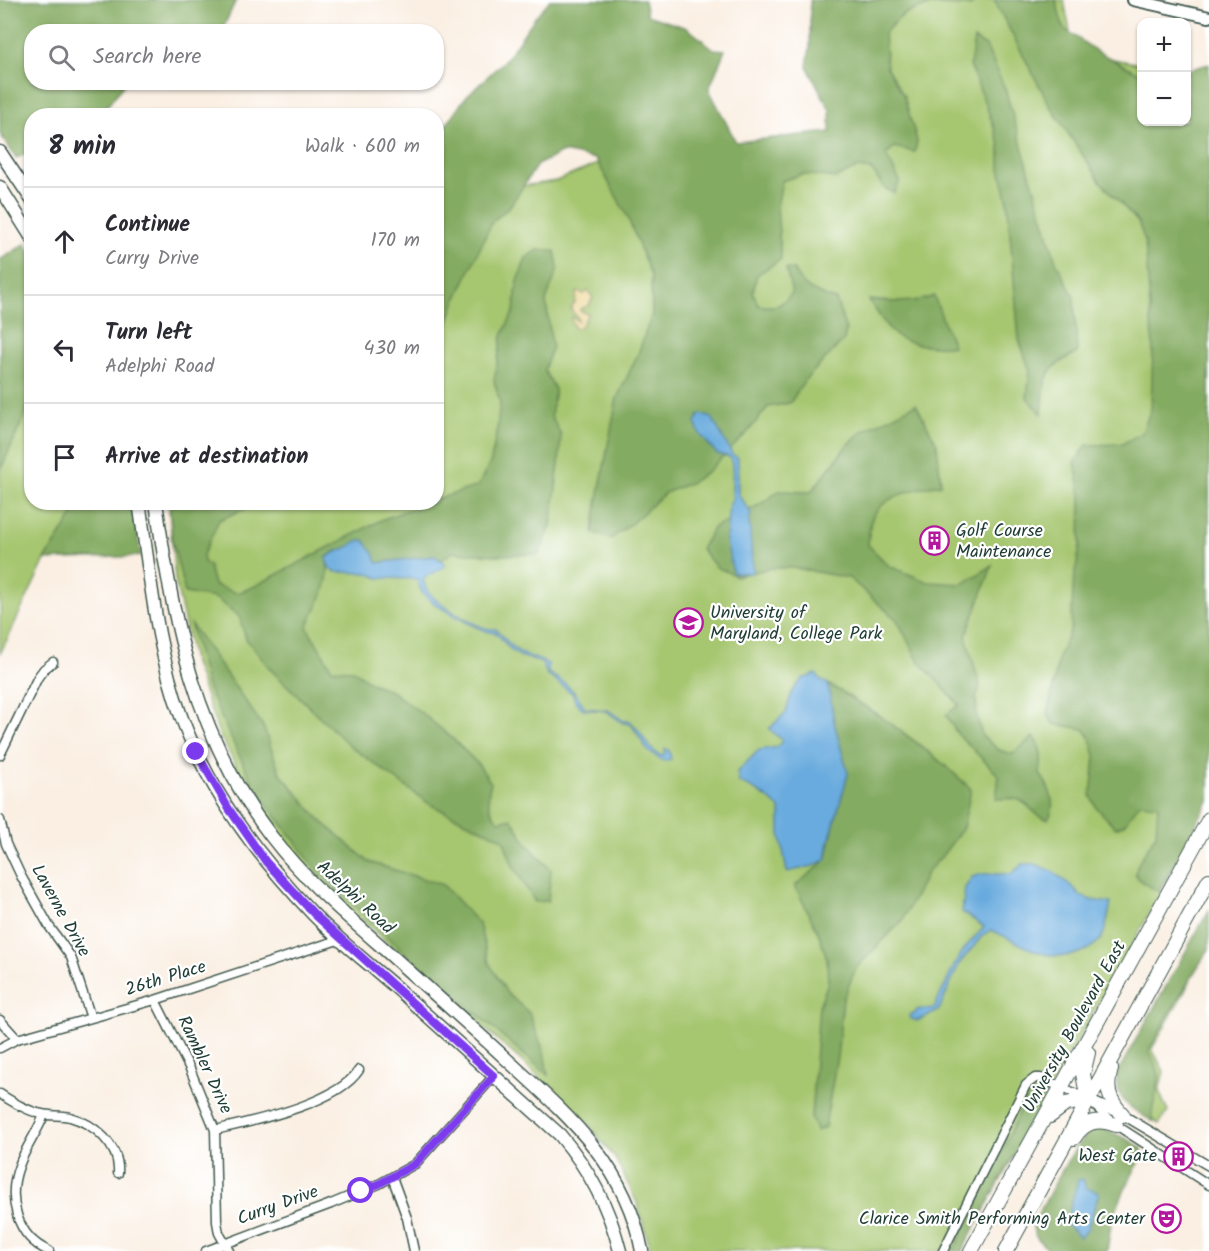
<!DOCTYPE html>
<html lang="en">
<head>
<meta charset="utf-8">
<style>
	:root { --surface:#fff; --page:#f7f7f7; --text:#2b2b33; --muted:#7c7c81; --line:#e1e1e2 }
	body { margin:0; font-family:Kalam,sans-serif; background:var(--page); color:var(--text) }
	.controls { position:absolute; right:18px; top:18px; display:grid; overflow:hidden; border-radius:12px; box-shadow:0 2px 4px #0004 }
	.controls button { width:54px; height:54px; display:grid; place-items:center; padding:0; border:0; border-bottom:2px solid var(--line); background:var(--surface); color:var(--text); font:30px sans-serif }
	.stop { position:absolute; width:18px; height:18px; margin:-14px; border:4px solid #7c3aed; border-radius:50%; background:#fff }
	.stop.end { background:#7c3aed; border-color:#fff; box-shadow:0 2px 6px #0008 }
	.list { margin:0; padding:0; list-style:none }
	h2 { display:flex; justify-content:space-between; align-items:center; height:78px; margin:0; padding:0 24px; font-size:26px }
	h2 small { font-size:20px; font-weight:400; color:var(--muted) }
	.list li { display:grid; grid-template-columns:39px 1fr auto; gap:18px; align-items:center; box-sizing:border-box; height:108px; padding:0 24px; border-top:2px solid var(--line) }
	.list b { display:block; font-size:22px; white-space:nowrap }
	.list p { margin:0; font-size:20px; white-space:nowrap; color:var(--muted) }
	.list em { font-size:20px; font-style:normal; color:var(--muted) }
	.icon { flex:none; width:33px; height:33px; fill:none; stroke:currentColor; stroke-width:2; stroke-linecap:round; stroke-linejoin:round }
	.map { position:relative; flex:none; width:1209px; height:1251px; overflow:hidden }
	.search { position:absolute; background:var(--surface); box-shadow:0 2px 4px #0004; left:24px; top:24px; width:420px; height:66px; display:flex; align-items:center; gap:15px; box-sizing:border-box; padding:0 21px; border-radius:24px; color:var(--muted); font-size:22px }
	.panel { position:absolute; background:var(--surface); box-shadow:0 2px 4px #0004; left:24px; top:108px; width:420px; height:402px; border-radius:24px }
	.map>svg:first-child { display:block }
	.green { fill:#a6c66f; stroke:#628252; stroke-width:1.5 }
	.forest { fill:#84ab62; stroke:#52744b; stroke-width:1.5 }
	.sand { fill:#eeda9e; stroke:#868c69; stroke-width:1.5 }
	.water { fill:#69abde; stroke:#447489; stroke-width:1.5 }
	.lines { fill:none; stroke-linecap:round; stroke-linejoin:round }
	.minor-casing { stroke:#40584e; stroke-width:11 }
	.tertiary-casing { stroke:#40584e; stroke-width:14 }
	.secondary-casing { stroke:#40584e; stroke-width:15 }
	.primary-casing { stroke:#40584e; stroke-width:16 }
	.minor { stroke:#fff; stroke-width:8 }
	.tertiary { stroke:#fff; stroke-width:10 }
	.secondary { stroke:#fff; stroke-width:12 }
	.primary { stroke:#fff; stroke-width:14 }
	.route { stroke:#7c3aed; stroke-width:8 }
	.labels { text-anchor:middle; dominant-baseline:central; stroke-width:4.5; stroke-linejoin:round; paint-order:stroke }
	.poi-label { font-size:18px; fill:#1f3d34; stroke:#fff; text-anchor:start }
	.street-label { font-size:18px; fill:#1f3d34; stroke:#fff }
</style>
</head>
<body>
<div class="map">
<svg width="1209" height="1251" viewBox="0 0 1209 1251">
	<rect width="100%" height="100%" fill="#fff"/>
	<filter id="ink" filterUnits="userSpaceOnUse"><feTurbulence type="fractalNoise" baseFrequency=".0167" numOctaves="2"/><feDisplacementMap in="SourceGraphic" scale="12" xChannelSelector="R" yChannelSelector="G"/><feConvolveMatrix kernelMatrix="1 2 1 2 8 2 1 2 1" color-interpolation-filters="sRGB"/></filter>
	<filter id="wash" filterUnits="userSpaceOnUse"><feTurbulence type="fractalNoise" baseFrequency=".008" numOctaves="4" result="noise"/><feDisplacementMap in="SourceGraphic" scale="24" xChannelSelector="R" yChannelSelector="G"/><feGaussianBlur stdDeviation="1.35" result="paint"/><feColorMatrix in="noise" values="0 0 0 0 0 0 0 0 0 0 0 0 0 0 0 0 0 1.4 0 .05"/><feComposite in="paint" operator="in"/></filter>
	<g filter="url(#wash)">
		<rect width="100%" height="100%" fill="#faefe2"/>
		<!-- green -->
		<path class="green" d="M837,0H1064L1074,52L1141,64L1142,122H1186L1209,159V798L1143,925L1049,1090L962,1251H651L637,1203L616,1160L587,1122L517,1057L330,892L293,854L253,798L219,734L193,660L175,580L169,509L177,505V502H436V323L497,190L556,181L605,161L852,135Z
			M31,401L32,502L81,503L45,560L0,654V471Z
			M1181,965L1191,980L1152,1049L1164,1071L1159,1091L1168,1112L1159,1124L1130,1106L1121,1078Z"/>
		<!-- forest -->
		<path class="forest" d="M0,0H236L222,31L32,32V82L125,83L109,104L95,115L32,116L31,152L16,158L0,134Z
			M550,0H644L647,15L687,28L714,49L725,50L709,89L736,142L830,132V110L807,66L810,47V0H978L970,6L930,5L904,14L884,33L887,68L904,96L917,141L915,152L894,147L886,155L900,181L894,193L884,188L872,170L857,168L836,178L802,174L782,181L777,207L781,259L757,275L753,292L758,305C776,308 780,307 792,293L786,269H793C804,290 814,292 836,300L846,330L844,340L805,380L790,403L768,407L747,433L708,471L692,482L665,493L632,523L611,539L593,533L598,498L617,398L638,354L652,314L651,276L628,218L596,159L563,152L537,165L510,206L492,222L456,300L437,354V138L465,98L506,59L536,16Z
			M994,0H1056L1063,28L1098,52L1141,74L1142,122H1186L1187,70L1209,64V801L1158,892L1140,880L1135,874L1138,864L1156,834L1158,805L1140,803L1124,824L1116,828L1097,808L1091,797L1095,756L1090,737L1084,729L1053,724L1048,714L1059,655L1071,629L1073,587L1080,546L1081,496L1075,462L1087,445L1122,444L1142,433L1151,409L1153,347L1145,241L1138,222L1100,181L1050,106Z
			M974,39L986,46L1005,89L1056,262L1074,297L1077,353C1041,370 1046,378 1042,414L1027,398L1030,371L1019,339L1007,198L1000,169V145L986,105L970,66Z
			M25,244L32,255L31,401L0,471V260Z
			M538,250L555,251L558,268L546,301L552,347L544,370L555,389L551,416L561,435L559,464L551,526L539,554L494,555L453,552L441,560L433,556L377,563L374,553C356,548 340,544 326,558C334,581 316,607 307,627L332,669L353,670L371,683L391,691L427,717L454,740L478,764L491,783C486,796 488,812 499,821L511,818L528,845L551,870L548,901L535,902L513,866L503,839L431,805L350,746L272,671L246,639L239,616L215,598L185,593L172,539L169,503H258L219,520L203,555L204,562L209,566L214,585L237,593L253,587L383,519L427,503L436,502L437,499L478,486L491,461L497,430L500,402L494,381L502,336L514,311L517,284L526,258Z
			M934,296L953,346C934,347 907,346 892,332C883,323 876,310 869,300C891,302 914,304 934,296Z
			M916,404L937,444L941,484C918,488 879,496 871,521C869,529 869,538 868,545L889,566L928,582L962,584L992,566L966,636L980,686L976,698L977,716L982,736L999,750L1012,754L1033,737C1043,749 1042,759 1040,774C1049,786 1058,806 1048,819C1035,818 1029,802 1016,799C1010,798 1002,799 996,799L999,776L956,732L946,715L959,705L918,660L897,620L849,578L795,568H772L736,576L716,567L701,549L714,527L759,505L779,491L811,492L845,448L861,432Z
			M81,503H132L141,556L45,560Z
			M190,623L263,726L280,773L320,820L369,862L443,885L479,924L489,963L507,993L529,1013L544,1052L548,1075L413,960L320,874L255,789L207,687Z
			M828,684C880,714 928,748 971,789L963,828L942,856L928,871L902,921L856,968L843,999L837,1057L825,1127L816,1131L811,1118L819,1006L828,983L827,959L819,935L795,886L826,860L837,811L834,722Z
			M1209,910V949L1177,1000L1149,1050C1152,1060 1159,1067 1159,1077C1159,1092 1150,1107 1152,1121C1129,1107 1115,1102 1117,1073Z
			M1040,1084L1049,1090L962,1251H953L1004,1147L1031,1085Z
			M1097,1126L1127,1139L1142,1148V1156L1126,1187L1112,1219L1107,1251H1050C1041,1243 1033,1237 1033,1225C1047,1199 1074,1140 1097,1126Z"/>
		<!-- sand -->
		<path class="sand" d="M588,291L593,298L588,306L580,309V311L588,314L581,326L575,329L571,319L572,317L578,321V318L571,310L572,306L575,303L576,294L578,292L584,294Z"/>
		<!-- water -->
		<path class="water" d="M700,414L712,418L732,454L738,458V494L751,513L749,520L753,573H733L726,541L729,505C735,498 731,495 732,487C732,476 734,468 730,457L717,454L700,434L695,423Z
			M364,540L374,553L377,563L434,556L441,560L446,565C439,572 428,573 423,580C425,585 426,590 429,593C441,606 480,631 496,629C504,637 511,648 521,653C530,657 539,659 548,664V673C567,684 575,690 585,708L608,710L624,721H630C643,731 646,750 662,756L665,753V749L669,750L671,759L663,761L648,751L631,724L623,723L606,711L583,709L575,701L573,694L547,675L542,663L520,656L511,650L496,633C482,633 430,604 422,592C420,588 418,583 418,579L379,578L367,573L336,572L330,569L326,559C335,549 348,551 356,541Z
			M816,674L822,681L828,684L834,722L848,774L829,842L826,860L813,866L787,872L780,834V808C768,798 755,788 739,783L737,772L759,750L778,747L782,740L769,729L786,712L792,692L802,679Z
			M1035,864L1052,871L1074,888L1081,896L1091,900L1111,903C1108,915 1107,929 1101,939C1097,944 1088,950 1082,952C1046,965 1022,943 991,930L983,935L959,964L939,1010L932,1014L917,1021L910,1018V1014H914L917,1010L934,1008L956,962L965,948L984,927L962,912L965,888L972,877L982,874H1011L1023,864Z
			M1083,1179L1086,1188L1099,1192L1087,1230L1080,1237L1066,1224L1078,1180Z"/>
	</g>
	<g filter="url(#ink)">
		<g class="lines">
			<defs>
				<path id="minor" d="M0,755L38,677L44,669L53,662
					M0,820L6,844L21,876L49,926L71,957L91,1018
					M155,1000L190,1069L215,1130L217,1222L219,1233L229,1251
					M0,1020L17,1039
					M0,1048L17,1039L155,1000L341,939
					M0,1094C13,1102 27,1111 42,1114C51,1116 61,1115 70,1117C95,1124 120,1146 118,1173
					M1095,1106L1116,1125L1209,1185
					M44,1115C37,1133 25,1148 19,1166C7,1198 16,1237 49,1251
					M215,1130C253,1121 337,1104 359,1070
					M392,1177L407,1218L414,1251
					M206,1251L331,1204L379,1184L415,1164L494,1076
					M943,1251L1026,1085L1035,1078H1041L1123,1115L1209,1166"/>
				<path id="tertiary" d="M1133,0L1209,17"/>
				<path id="secondary" d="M0,152L32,200
					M0,187L32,238
					M139,502C150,573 156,648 181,716C209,792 258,856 313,914C340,942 372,966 401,992C454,1040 507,1088 560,1135C589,1169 609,1207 620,1251
					M156,502C172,621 196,738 271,836C303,878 342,912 382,947C422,983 463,1019 503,1056C566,1114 625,1162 642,1251"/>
				<path id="primary" d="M1111,1069C1105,1089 1109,1100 1123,1115
					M1088,1100L1083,1074L1088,1053
					M1050,1116L1066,1104L1088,1100
					M1074,1138C1084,1121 1098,1118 1116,1125
					M971,1251L1209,819
					M1006,1251L1209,880"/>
			</defs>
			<!-- minor casing -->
			<use href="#minor" class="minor-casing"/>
			<!-- tertiary casing -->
			<use href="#tertiary" class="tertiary-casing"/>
			<!-- secondary casing -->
			<use href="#secondary" class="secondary-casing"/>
			<!-- primary casing -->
			<use href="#primary" class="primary-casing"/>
			<!-- minor -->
			<use href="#minor" class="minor"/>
			<!-- tertiary -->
			<use href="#tertiary" class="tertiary"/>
			<!-- secondary -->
			<use href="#secondary" class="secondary"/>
			<!-- primary -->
			<use href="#primary" class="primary"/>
		</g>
	</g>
	<g class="lines" filter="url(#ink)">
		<!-- route -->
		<path class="route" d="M196,752L229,809L266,862L315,915L494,1076L415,1164L379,1184L361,1191"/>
	</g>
	<!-- icons -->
	<defs>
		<symbol id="building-ring" viewBox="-11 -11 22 22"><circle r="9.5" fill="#fff" stroke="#b5179e" stroke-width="1.5"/><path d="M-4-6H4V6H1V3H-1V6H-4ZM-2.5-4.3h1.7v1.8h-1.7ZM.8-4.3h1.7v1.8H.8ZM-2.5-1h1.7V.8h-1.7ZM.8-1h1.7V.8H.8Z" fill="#b5179e"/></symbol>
		<symbol id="university-ring" viewBox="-11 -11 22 22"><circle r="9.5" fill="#fff" stroke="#b5179e" stroke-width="1.5"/><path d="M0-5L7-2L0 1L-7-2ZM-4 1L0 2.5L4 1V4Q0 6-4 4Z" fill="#b5179e"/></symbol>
		<symbol id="theatre-ring" viewBox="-11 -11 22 22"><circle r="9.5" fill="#fff" stroke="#b5179e" stroke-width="1.5"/><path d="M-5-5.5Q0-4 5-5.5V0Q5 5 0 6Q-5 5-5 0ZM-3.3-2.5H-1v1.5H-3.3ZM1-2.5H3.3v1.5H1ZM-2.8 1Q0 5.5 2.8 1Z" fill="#b5179e"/></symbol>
	</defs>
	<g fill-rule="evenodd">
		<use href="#building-ring" x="918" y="524" width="33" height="33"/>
		<use href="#university-ring" x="672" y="606" width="33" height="33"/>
		<use href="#building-ring" x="1162" y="1140" width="33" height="33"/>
		<use href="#theatre-ring" x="1150" y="1202" width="33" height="33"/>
	</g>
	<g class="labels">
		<!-- poi labels -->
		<g class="poi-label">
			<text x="956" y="531">Golf Course<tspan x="956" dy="21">Maintenance</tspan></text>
			<text x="710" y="613">University of<tspan x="710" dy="21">Maryland, College Park</tspan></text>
			<text x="1157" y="1156" text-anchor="end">West Gate</text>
			<text x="1145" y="1219" text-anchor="end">Clarice Smith Performing Arts Center</text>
		</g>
		<!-- street labels -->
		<g class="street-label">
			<text transform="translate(355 898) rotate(43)">Adelphi Road</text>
			<text transform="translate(60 911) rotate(61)">Laverne Drive</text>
			<text transform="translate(166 979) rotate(-17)">26th Place</text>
			<text transform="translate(1075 1027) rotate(-61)">University Boulevard East</text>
			<text transform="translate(204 1065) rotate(65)">Rambler Drive</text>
			<text transform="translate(278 1206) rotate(-20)">Curry Drive</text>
		</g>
	</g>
</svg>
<div class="controls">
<button>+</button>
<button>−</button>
</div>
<div class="stop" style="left:361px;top:1191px"></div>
<div class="stop end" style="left:196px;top:752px"></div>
<div class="search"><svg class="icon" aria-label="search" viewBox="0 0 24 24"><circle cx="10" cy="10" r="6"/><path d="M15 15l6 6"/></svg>Search here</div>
<section class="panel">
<h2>8 min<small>Walk · 600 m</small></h2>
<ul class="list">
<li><svg class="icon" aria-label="ahead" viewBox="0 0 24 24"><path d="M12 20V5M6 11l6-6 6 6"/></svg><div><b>Continue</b><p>Curry Drive</p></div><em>170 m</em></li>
<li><svg class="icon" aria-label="left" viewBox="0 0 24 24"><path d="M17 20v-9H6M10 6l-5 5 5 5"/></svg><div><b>Turn left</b><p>Adelphi Road</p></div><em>430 m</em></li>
<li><svg class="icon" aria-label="arrive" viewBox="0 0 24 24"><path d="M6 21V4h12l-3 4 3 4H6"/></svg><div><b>Arrive at destination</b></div></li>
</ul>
</section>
</div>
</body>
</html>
